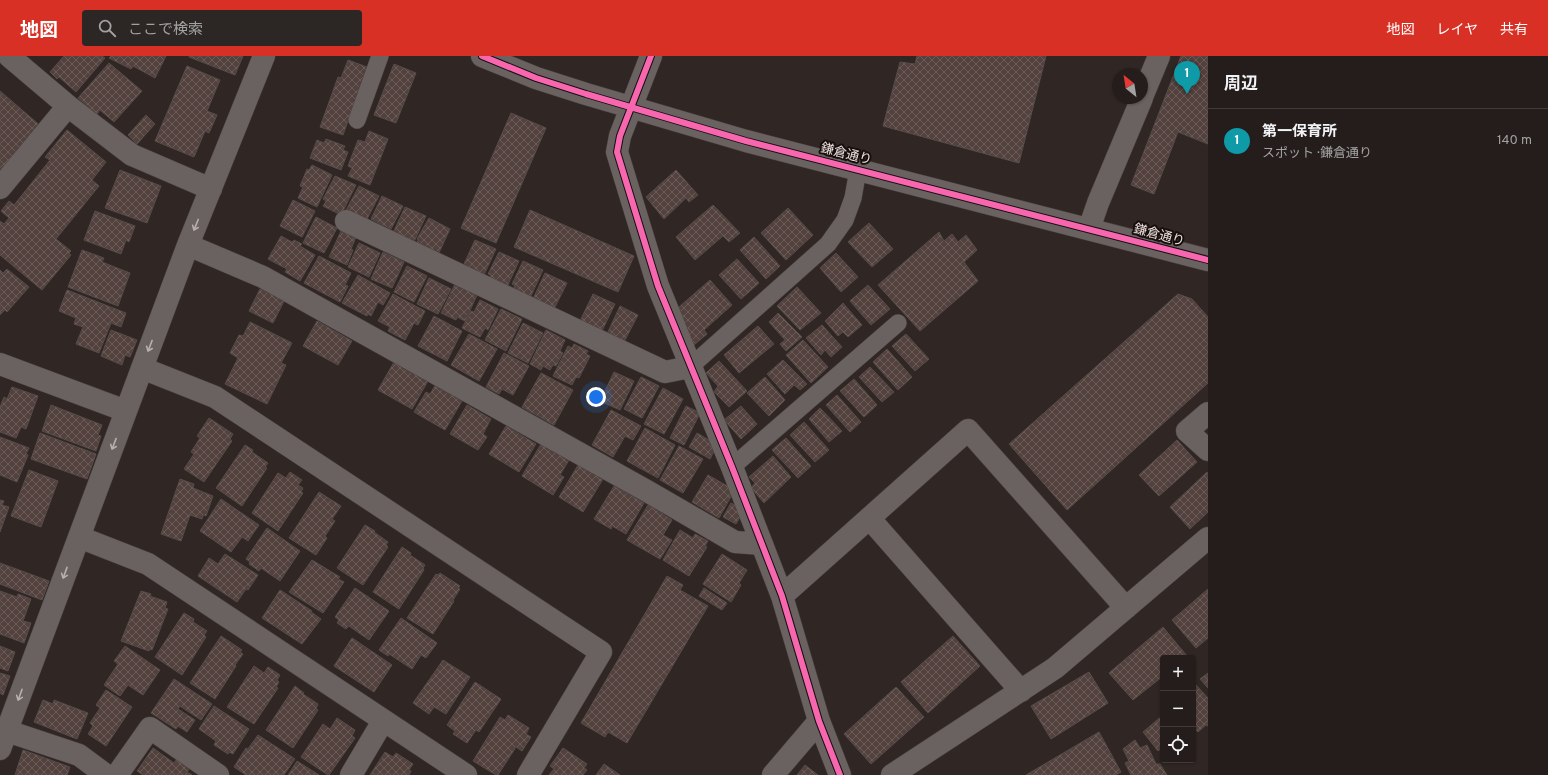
<!DOCTYPE html>
<html lang="ja">
<head>
<meta charset="utf-8">
<style>
	:root { --surface:#241d1b; --page:#2c2624; --text:#f1f3f6; --muted:#a3a2a3; --line:#413b3a; --accent:#d93025 }
	body { margin:0; font-family:Overpass,"Noto Sans JP",sans-serif; background:var(--page); color:var(--text) }
	.controls { position:absolute; right:12px; bottom:12px; display:grid; overflow:hidden; border-radius:4px; box-shadow:0 1px 3px #0004 }
	.controls button { width:36px; height:36px; display:grid; place-items:center; padding:0; border:0; border-bottom:1px solid var(--line); background:var(--surface); color:var(--text); font:20px sans-serif }
	.compass { position:absolute; left:1112px; top:12px; width:36px; height:36px; border-radius:50%; background:var(--surface); box-shadow:0 1px 3px #0004; rotate:330deg }
	.you { position:absolute; left:596px; top:341px; width:14px; height:14px; margin:-10px; border:3px solid #fff; border-radius:50%; background:#1a73e8; box-shadow:0 0 0 6px #1a73e833 }
	.badge { display:grid; place-items:center; width:26px; height:26px; border-radius:50%; background:var(--accent); color:#fff; font-size:13px; font-weight:700 }
	.pin { position:absolute; translate:-50% -33px; filter:drop-shadow(0 1px 2px #0008) }
	.pin::after { content:''; position:absolute; top:21px; width:14px; height:12px; background:inherit; clip-path:polygon(0 0,100% 0,50% 100%) }
	.list { margin:0; padding:0; list-style:none }
	h2 { display:flex; justify-content:space-between; align-items:center; height:52px; margin:0; padding:0 16px; font-size:17px }
	h2 small { font-size:13px; font-weight:400; color:var(--muted) }
	.list li { display:grid; grid-template-columns:26px 1fr auto; gap:12px; align-items:center; box-sizing:border-box; height:64px; padding:0 16px; border-top:1px solid var(--line) }
	.list b { display:block; font-size:15px; white-space:nowrap }
	.list p { margin:0; font-size:13px; white-space:nowrap; color:var(--muted) }
	.list em { font-size:13px; font-style:normal; color:var(--muted) }
	.icon { flex:none; width:22px; height:22px; fill:none; stroke:currentColor; stroke-width:2; stroke-linecap:round; stroke-linejoin:round }
	.map { position:relative; flex:none; width:1208px; height:719px; overflow:hidden }
	header { display:flex; align-items:center; gap:24px; box-sizing:border-box; height:56px; padding:0 20px; background:var(--accent); color:#fff }
	header strong { font-size:19px }
	nav { display:flex; gap:22px; margin-inline-start:auto; font-size:14px }
	.search { width:280px; height:36px; background:var(--page); display:flex; align-items:center; gap:10px; box-sizing:border-box; padding:0 14px; border-radius:4px; color:var(--muted); font-size:15px }
	main { display:flex }
	aside { flex:1; background:var(--surface) }
	.map>svg:first-child { display:block }
	.building { fill:url(#building-cross-hatch); stroke:#554c4a }
	.lines { fill:none; stroke-linecap:round; stroke-linejoin:round }
	.service-casing { stroke:#4b4240; stroke-width:18 }
	.minor-casing { stroke:#4b4240; stroke-width:23 }
	.tertiary-casing { stroke:#4b4240; stroke-width:23 }
	.service { stroke:#696260; stroke-width:17 }
	.minor { stroke:#696260; stroke-width:22 }
	.tertiary { stroke:#696260; stroke-width:22 }
	.cycleway-casing { stroke:#170f0d; stroke-width:8 }
	.cycleway { stroke:#f766af; stroke-width:6 }
	.oneway { stroke:#b9afac }
	.labels { text-anchor:middle; dominant-baseline:central; stroke-width:4; stroke-linejoin:round; paint-order:stroke }
	.street-label { font-size:13px; fill:#efe2df; stroke:#170f0d }
</style>
</head>
<body>
<header>
<strong>地図</strong>
<div class="search"><svg class="icon" aria-label="search" viewBox="0 0 24 24"><circle cx="10" cy="10" r="6"/><path d="M15 15l6 6"/></svg>ここで検索</div>
<nav><a>地図</a><a>レイヤ</a><a>共有</a></nav>
</header>
<main>
<div class="map">
<svg width="1208" height="719" viewBox="0 0 1208 719">
	<defs>
		<pattern id="building-cross-hatch" width="8" height="8" patternUnits="userSpaceOnUse"><rect width="8" height="8" fill="#53413d"/><path d="M0 0l8 8M0 8l8-8" fill="none" stroke="#6c5c59"/></pattern>
	</defs>
	<rect width="100%" height="100%" fill="#302724"/>
	<!-- building -->
	<path class="building" d="M64,0H102L105,2L76,36L59,21L57,23L50,16Z
		M111,0H166L155,22L133,10L131,13L109,2Z
		M189,0H243L235,19L189,1Z
		M917,0H1046L1019,107L883,70L900,6L915,8Z
		M1181,0H1208V88L1178,76L1154,138L1131,129Z
		M348,4L367,11L343,79L320,71L338,21L341,22Z
		M109,7L142,35L114,66L100,54L97,58L78,42Z
		M394,8L416,17L396,67L374,59Z
		M187,10L220,24L207,55L217,59L209,77L205,75L194,101L155,85Z
		M0,35L43,72L3,114L0,112Z
		M511,57L546,72L496,187L461,172Z
		M146,59L155,68L137,88L128,79Z
		M67,74L106,106L92,124L99,130L56,183L71,195L69,197L71,199L42,234L0,199V165L4,168L9,162L1,155L9,145L14,149L50,104L45,101Z
		M369,75L388,83L370,129L348,120L352,112L348,110L358,84L365,86Z
		M326,83L345,90L343,94L348,96L341,114L310,102L317,84L324,87Z
		M312,109L332,119L317,151L298,142L303,131L300,130L307,113L309,114Z
		M120,114L161,130L147,167L105,152Z
		M676,114L698,139L689,146L686,142L664,163L646,141Z
		M335,120L356,129L341,159L323,150L326,145L323,143Z
		M359,130L379,140L365,167L346,154Z
		M382,140L403,150L391,173L371,163Z
		M293,144L315,155L302,181L280,170Z
		M713,149L740,177L729,186L723,180L695,204L676,181Z
		M405,151L426,160L413,188L392,179Z
		M788,152L813,179L786,204L761,177Z
		M530,154L634,200L618,236L514,191Z
		M95,155L135,170L129,186L126,184L121,198L84,184Z
		M316,161L337,172L324,197L303,187Z
		M429,162L450,173L437,201L415,190L418,184L417,183Z
		M869,167L893,193L872,211L848,186Z
		M341,175L356,181L351,193L353,194L347,209L329,201Z
		M939,176L944,185L952,178L958,186L966,179L977,194L964,206L978,225L920,275L878,229Z
		M281,180L292,186L294,184L302,188L300,190L315,199L300,225L285,216L287,213L268,203Z
		M754,181L780,210L766,223L740,194Z
		M475,184L496,193L483,221L467,214L468,210L464,208Z
		M359,187L380,197L369,221L348,211Z
		M82,194L104,202L102,206L130,217L118,250L68,231Z
		M383,196L404,206L392,232L371,223Z
		M499,196L519,205L506,233L488,224L491,219L488,218Z
		M836,197L858,221L841,236L820,212Z
		M319,200L351,217L345,229L348,230L340,246L304,227Z
		M737,203L759,227L741,243L719,219Z
		M523,205L543,214L530,242L512,234L515,230L512,228Z
		M407,210L427,220L414,246L394,236Z
		M7,213L29,231L7,256L5,254L0,259V214L3,217Z
		M545,217L567,227L553,255L532,245Z
		M358,219L390,237L383,249L378,246L371,260L368,258L367,260L342,247Z
		M429,222L451,233L438,258L417,248Z
		M710,224L732,249L704,274L707,278L694,289L679,251Z
		M455,228L477,239L465,265L457,261L456,264L441,257Z
		M868,229L890,253L871,269L850,245Z
		M261,231L285,243L273,267L249,255Z
		M797,231L821,257L800,274L777,250Z
		M67,234L126,257L121,271L111,267L99,297L76,288L83,271L74,268L76,262L59,255Z
		M393,238L425,255L418,269L414,267L405,284L388,275L390,271L378,265Z
		M593,238L615,248L601,277L579,267Z
		M1178,238L1192,243L1208,261V327L1067,454L1009,388Z
		M480,244L498,253L488,274L485,272L480,281L462,272L471,255L474,256Z
		M843,247L862,269L848,281L843,276L838,280L825,265Z
		M620,250L638,259L623,288L606,280Z
		M501,253L522,263L506,295L485,284Z
		M778,257L802,281L786,295L780,288L785,284L769,266Z
		M434,260L462,275L447,305L418,290Z
		M317,265L352,285L338,309L303,290Z
		M250,266L292,287L281,307L286,309L267,348L225,328L238,302L230,297L239,279L243,280Z
		M523,267L543,277L528,307L508,297Z
		M822,269L842,291L831,301L825,294L821,299L806,282Z
		M758,270L774,288L739,317L724,299Z
		M111,274L137,284L130,301L125,299L122,309L101,300Z
		M546,274L565,284L560,295L563,297L556,310L553,309L550,314L543,310L541,314L530,308Z
		M469,278L497,293L479,325L451,309Z
		M906,278L929,303L915,315L892,290Z
		M803,284L828,311L811,327L786,299Z
		M574,288L588,295L586,298L590,300L579,322L576,321L572,329L553,320L568,290L572,292Z
		M887,293L912,321L898,334L873,306Z
		M504,297L529,310L513,339L502,333L499,338L486,331Z
		M783,304L807,328L800,334L794,329L785,338L767,318Z
		M719,305L747,335L729,351L714,336L718,330L706,317Z
		M394,306L428,325L412,353L378,334Z
		M870,311L894,336L882,346L859,321Z
		M614,316L634,325L620,354L600,345Z
		M541,317L573,334L554,369L522,351Z
		M641,321L659,330L642,362L624,353Z
		M765,321L785,344L769,360L747,337Z
		M854,323L877,349L864,361L840,335Z
		M437,326L450,338L462,345L445,374L414,356L426,336L430,338Z
		M12,331L38,340L26,373L21,371L16,382L0,376V351L4,341L7,343Z
		M663,332L683,343L664,378L644,368Z
		M837,339L861,366L850,376L826,349Z
		M51,349L102,369L98,379L101,380L96,395L42,375Z
		M467,349L491,363L483,378L487,381L478,394L450,378Z
		M686,350L700,357L684,389L670,382Z
		M741,350L757,368L741,383L724,364Z
		M820,352L842,375L829,386L809,363Z
		M611,354L641,370L633,384L625,380L613,401L592,389Z
		M209,362L233,378L230,383L232,385L204,426L184,413L194,398L191,396L200,382L197,380Z
		M804,366L829,394L815,406L790,379Z
		M506,370L536,388L519,416L489,398Z
		M645,372L675,389L658,422L627,405Z
		M40,377L96,398L87,423L31,403Z
		M697,377L709,384L715,393L710,403L689,391Z
		M0,381L29,392L26,398L28,399L17,426L0,419Z
		M786,382L811,410L798,422L772,394Z
		M1177,384L1197,406L1159,440L1139,419Z
		M541,388L569,404L560,419L564,421L553,439L522,420Z
		M245,389L253,394L252,396L268,407L265,411L267,412L242,450L216,432Z
		M679,390L703,403L683,437L660,424Z
		M773,400L791,421L764,447L751,432L755,427L749,421Z
		M578,409L603,423L583,456L559,441Z
		M29,414L58,425L41,471L11,460Z
		M290,416L302,424L298,429L303,432L301,436L303,437L278,475L252,457L278,417L286,422Z
		M1207,416L1208,418V456L1190,473L1170,451Z
		M708,419L731,432L729,435L733,437L719,462L692,446Z
		M180,423L194,428L193,432L213,440L206,460L203,459L202,463L190,459L181,485L161,478Z
		M614,430L644,447L626,478L612,470L611,473L594,463Z
		M319,436L341,450L332,463L335,465L325,480L327,482L316,499L289,482Z
		M221,443L259,469L248,485L242,481L231,496L200,475Z
		M0,444L4,445L2,449L9,451L0,476Z
		M731,447L740,452L742,458L736,468L723,461Z
		M648,449L672,464L663,479L672,484L660,503L627,484Z
		M365,469L375,475L374,476L388,486L386,489L388,491L363,529L337,512Z
		M267,472L300,495L280,525L261,512L259,515L249,508L250,506L246,503Z
		M680,474L693,482L695,478L708,485L705,490L707,491L689,520L663,504Z
		M402,491L411,497L410,499L425,509L423,512L424,514L399,553L373,536Z
		M225,498L258,519L248,534L246,533L237,546L198,520L209,502L218,508Z
		M722,498L747,514L739,527L741,529L731,546L703,528Z
		M312,504L340,521L338,523L344,526L323,557L289,536Z
		M0,507L49,525L42,544L0,528Z
		M440,517L460,530L458,532L460,533L453,544L454,545L433,578L407,562L436,518L438,519Z
		M667,520L683,529L680,534L708,550L627,687L608,676L605,681L581,667Z
		M355,532L389,555L369,584L349,570L346,573L337,567L339,564L335,561Z
		M704,532L727,547L722,554L699,540Z
		M1208,533V582L1196,592L1172,564Z
		M280,534L312,555L311,556L321,563L302,588L262,562Z
		M0,535L17,541L18,538L31,543L23,565L31,567L24,587L0,578Z
		M141,535L151,538L150,540L167,546L165,552L168,553L152,594L150,593L149,595L121,585Z
		M184,557L194,563L193,566L207,575L204,579L206,581L182,619L155,601Z
		M401,562L437,587L426,602L421,599L412,613L389,598L388,600L379,594Z
		M1163,571L1187,600L1185,602H1163V620L1133,644L1109,617Z
		M221,580L242,594L240,596L243,598L235,609L236,610L215,643L190,627Z
		M953,580L980,610L928,657L901,626Z
		M352,582L392,609L374,636L334,610Z
		M0,590L15,596L8,615L0,612Z
		M125,590L160,614L143,639L128,629L120,640L104,629L118,608L114,605Z
		M443,604L470,621L446,658L434,651L429,658L413,647Z
		M254,610L264,617L268,611L280,619L277,624L279,626L276,631L278,632L254,668L227,651Z
		M1089,616L1108,647L1051,683L1031,650Z
		M0,617L10,620L3,639L0,637Z
		M1208,617V632L1200,623Z
		M174,623L212,648L201,664L180,650L178,653L195,664L187,676L178,670L176,673L151,657Z
		M475,626L501,643L479,676L476,674L467,687L453,678L455,675L447,669Z
		M1196,629L1208,642V670L1206,669L1198,676L1193,671V631Z
		M295,630L304,637L303,638L318,648L316,653L318,654L293,692L266,674Z
		M896,631L924,661L871,708L844,678Z
		M106,634L132,651L106,690L88,678L93,670L90,667L100,652L96,649Z
		M43,644L53,648L54,644L88,657L77,683L34,666Z
		M214,650L249,673L233,698L229,696L228,698L214,689L216,685L199,673Z
		M508,659L529,672L526,678L531,681L522,695L516,691L498,719H496L473,705L500,661L505,664Z
		M1163,659V691L1158,695L1143,676Z
		M337,662L355,674L352,680L355,682L329,719H328L301,701L323,668L330,673Z
		M1099,676L1121,716L1116,719H1026Z
		M258,679L295,703L284,719H246L234,711L246,692L248,693Z
		M1135,684L1140,692L1147,689L1156,708H1160L1167,719H1131L1125,707L1129,705L1123,693Z
		M153,692L174,707L179,700L192,709L187,716L192,719H143L137,715Z
		M563,692L587,708L584,712L587,714L583,719H549L554,713L550,710Z
		M23,694L70,711L67,719H15Z
		M385,696L393,701L396,697L413,708L409,714L411,715L409,719H370Z
		M297,705L319,719H288Z
		M604,708L620,719H596Z
		M805,709L818,719H797Z"/>
	<g class="lines">
		<defs>
			<path id="service" d="M357,64L380,0
				M690,311L828,188L845,164L853,142L858,114
				M732,411L898,267"/>
			<path id="minor" d="M9,0L68,50L132,99L211,133
				M651,0L620,80L617,96L658,230L732,411L782,540L819,665L840,719
				M1142,41L1159,0
				M0,132L68,50
				M346,165L665,316L690,311
				M1089,173L1098,147L1142,42
				M188,189L263,221L647,435L735,486L762,488
				M0,308L126,355
				M142,312L215,341L601,596L528,719
				M1208,357L1187,375L1208,394
				M870,463L1021,635
				M79,481L148,508L466,719
				M782,540L968,374L1126,552
				M7,675L79,699L106,719
				M0,693L188,189L264,0
				M117,719L150,672L218,719
				M351,719L383,665
				M773,719L819,665
				M892,719L1055,612L1208,482"/>
			<path id="tertiary" d="M482,0L536,22L586,38L746,85L1208,204"/>
		</defs>
		<!-- service casing -->
		<use href="#service" class="service-casing"/>
		<!-- minor casing -->
		<use href="#minor" class="minor-casing"/>
		<!-- tertiary casing -->
		<use href="#tertiary" class="tertiary-casing"/>
		<!-- service -->
		<use href="#service" class="service"/>
		<!-- minor -->
		<use href="#minor" class="minor"/>
		<!-- tertiary -->
		<use href="#tertiary" class="tertiary"/>
		<defs>
			<path id="cycleway" d="M482,0L536,22L586,38L746,85L1208,204
				M651,0L620,80L617,96L658,230L732,411L782,540L819,665L840,719"/>
		</defs>
		<!-- cycleway casing -->
		<use href="#cycleway" class="cycleway-casing"/>
		<!-- cycleway -->
		<use href="#cycleway" class="cycleway"/>
	</g>
	<!-- one-way arrows -->
	<defs><path id="oneway-shaft" d="M-6 0H5M1.5-3L5.5 0L1.5 3" fill="none" stroke-width="1.6" stroke-linecap="round" stroke-linejoin="round"/></defs>
	<g class="oneway">
		<use href="#oneway-shaft" transform="translate(196 169) rotate(112)"/>
		<use href="#oneway-shaft" transform="translate(150 290) rotate(111)"/>
		<use href="#oneway-shaft" transform="translate(114 388) rotate(111)"/>
		<use href="#oneway-shaft" transform="translate(65 517) rotate(110)"/>
		<use href="#oneway-shaft" transform="translate(20 639) rotate(110)"/>
	</g>
	<g class="labels">
		<!-- street labels -->
		<g class="street-label">
			<text transform="translate(846 99) rotate(14)">鎌倉通り</text>
			<text transform="translate(1159 180) rotate(15)">鎌倉通り</text>
		</g>
	</g>
</svg>
<div class="controls">
<button>+</button>
<button>−</button>
<button><svg class="icon" aria-label="locate" viewBox="0 0 24 24"><circle cx="12" cy="12" r="6"/><path d="M12 2v4M12 18v4M2 12h4M18 12h4"/></svg></button>
</div>
<svg class="compass" viewBox="-18 -18 36 36"><path d="M0-13l5 13h-10z" fill="#e53935"/><path d="M0 13l5-13h-10z" fill="#a3a2a3"/></svg>
<div class="you"></div>
<div class="pin badge" style="left:1187px;top:38px;background:#0f9aa8">1</div>
</div>
<aside>
<h2>周辺<small></small></h2>
<ul class="list">
<li><span class="badge" style="background:#0f9aa8">1</span><div><b>第一保育所</b><p>スポット · 鎌倉通り</p></div><em>140 m</em></li>
</ul>
</aside>
</main>
</body>
</html>
